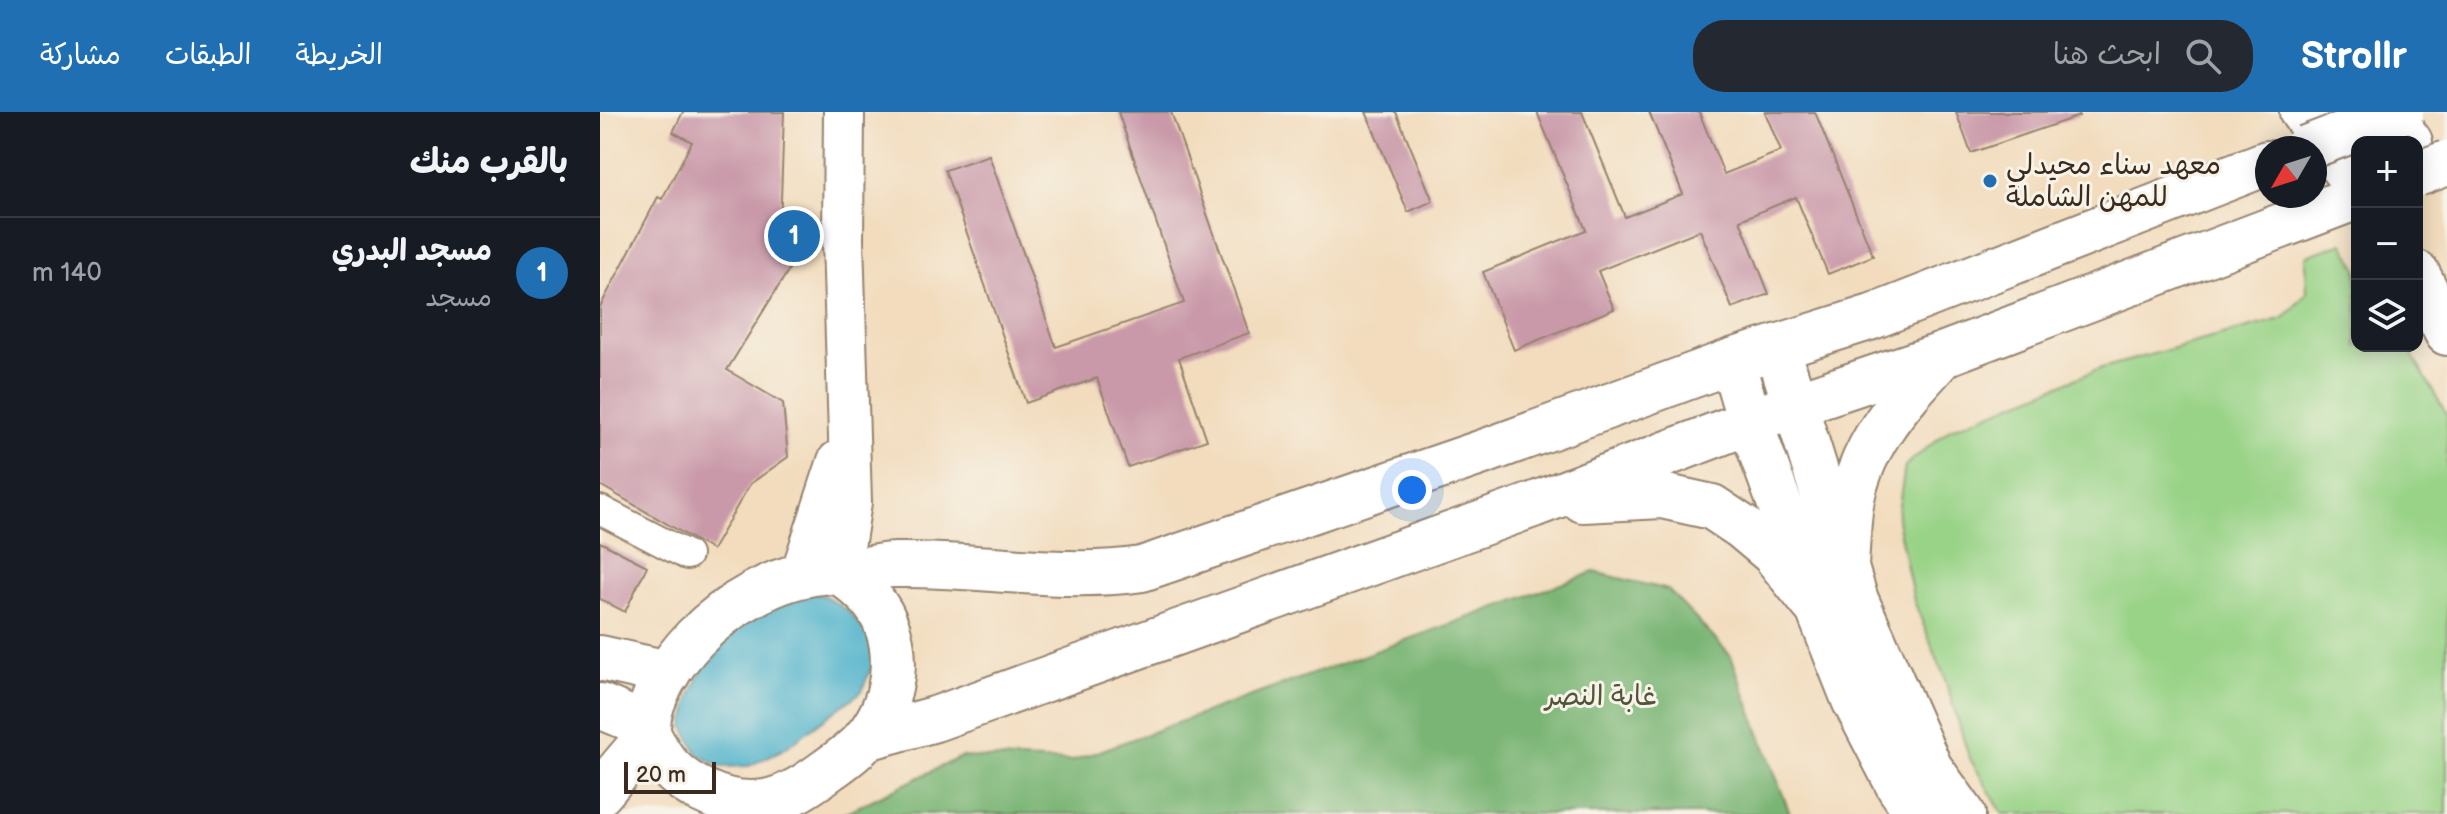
<!DOCTYPE html>
<html lang="ar">
<head>
<meta charset="utf-8">
<style>
	:root { --surface:#171b24; --page:#242831; --text:#f1f3f6; --muted:#9ea1a6; --line:#363941; --accent:#1f6fb2 }
	body { margin:0; font-family:"Balsamiq Sans","Playpen Sans Arabic",sans-serif; background:var(--page); color:var(--text); direction:rtl }
	.controls { position:absolute; right:24px; top:24px; display:grid; overflow:hidden; border-radius:16px; box-shadow:0 4px 20px #0003 }
	.controls button { width:72px; height:72px; display:grid; place-items:center; padding:0; border:0; border-bottom:2px solid var(--line); background:var(--surface); color:var(--text); font:40px sans-serif }
	.compass { position:absolute; left:1655px; top:24px; width:72px; height:72px; border-radius:50%; background:var(--surface); box-shadow:0 4px 20px #0003; rotate:231deg }
	.scale { position:absolute; left:24px; bottom:20px; width:92px; box-sizing:border-box; padding-left:8px; border:4px solid #3b2a1e; border-top:0; font-size:22px; line-height:28px; white-space:nowrap; color:#3b2a1e; -webkit-text-stroke:6px #f7f3e8; paint-order:stroke }
	.you { position:absolute; left:812px; top:378px; width:28px; height:28px; margin:-20px; border:6px solid #fff; border-radius:50%; background:#1a73e8; box-shadow:0 0 0 12px #1a73e833 }
	.badge { display:grid; place-items:center; width:52px; height:52px; border-radius:50%; background:var(--accent); color:#fff; font-size:26px; font-weight:700 }
	.pin { position:absolute; translate:-50% -50%; border:4px solid #fff; box-shadow:0 2px 8px #0006 }
	.list { margin:0; padding:0; list-style:none }
	h2 { display:flex; justify-content:space-between; align-items:center; height:104px; margin:0; padding:0 32px; font-size:34px }
	h2 small { font-size:26px; font-weight:400; color:var(--muted) }
	.list li { display:grid; grid-template-columns:52px 1fr auto; gap:24px; align-items:center; box-sizing:border-box; height:112px; padding:0 32px; border-top:2px solid var(--line) }
	.list b { display:block; font-size:30px; white-space:nowrap }
	.list p { margin:0; font-size:26px; white-space:nowrap; color:var(--muted) }
	.list em { font-size:26px; font-style:normal; color:var(--muted) }
	.icon { flex:none; width:44px; height:44px; fill:none; stroke:currentColor; stroke-width:2; stroke-linecap:round; stroke-linejoin:round }
	.map { position:relative; flex:none; width:1847px; height:702px; overflow:hidden; direction:ltr }
	header { display:flex; align-items:center; gap:48px; box-sizing:border-box; height:112px; padding:0 40px; background:var(--accent); color:#fff }
	header strong { font-size:38px }
	nav { display:flex; gap:44px; margin-inline-start:auto; font-size:28px }
	.search { width:560px; height:72px; background:var(--page); display:flex; align-items:center; gap:20px; box-sizing:border-box; padding:0 28px; border-radius:32px; color:var(--muted); font-size:30px }
	main { display:flex }
	aside { flex:1; background:var(--surface) }
	.map>svg:first-child { display:block }
	.green { fill:#99d387; stroke:#6a7e52; stroke-width:2 }
	.forest { fill:#7ab574; stroke:#5a7049; stroke-width:2 }
	.water { fill:#4cb1cb; stroke:#446e74; stroke-width:2 }
	.building { fill:#c999a9 }
	.lines { fill:none; stroke-linecap:round; stroke-linejoin:round }
	.minor-casing { stroke:#96836e; stroke-width:32 }
	.secondary-casing { stroke:#96836e; stroke-width:44 }
	.primary-casing { stroke:#96836e; stroke-width:48 }
	.trunk-casing { stroke:#96836e; stroke-width:48 }
	.minor { stroke:#fff; stroke-width:28 }
	.secondary { stroke:#fff; stroke-width:40 }
	.primary { stroke:#fff; stroke-width:44 }
	.trunk { stroke:#fff; stroke-width:44 }
	.primary-bridge-casing { stroke:#96836e; stroke-width:48; stroke-linecap:butt }
	.primary-bridge { stroke:#fff; stroke-width:44 }
	.poi-dot { fill:#1f6fb2; stroke:#f7f3e8; stroke-width:3 }
	.labels { text-anchor:middle; dominant-baseline:central; stroke-width:6; stroke-linejoin:round; paint-order:stroke }
	.poi-label { font-size:28px; fill:#3b2a1e; stroke:#f7f3e8; text-anchor:start }
	.park-label { font-size:28px; fill:#525438; stroke:#f7f3e8 }
</style>
</head>
<body>
<header>
<strong>Strollr</strong>
<div class="search"><svg class="icon" aria-label="search" viewBox="0 0 24 24"><circle cx="10" cy="10" r="6"/><path d="M15 15l6 6"/></svg>ابحث هنا</div>
<nav><a>الخريطة</a><a>الطبقات</a><a>مشاركة</a></nav>
</header>
<main>
<div class="map">
<svg width="1847" height="702" viewBox="0 0 1847 702">
	<rect width="100%" height="100%" fill="#f7f3e8"/>
	<filter id="ink" filterUnits="userSpaceOnUse"><feTurbulence type="fractalNoise" baseFrequency=".0125" numOctaves="2"/><feDisplacementMap in="SourceGraphic" scale="16" xChannelSelector="R" yChannelSelector="G"/><feConvolveMatrix kernelMatrix="1 2 1 2 8 2 1 2 1" color-interpolation-filters="sRGB"/></filter>
	<filter id="wash" filterUnits="userSpaceOnUse"><feTurbulence type="fractalNoise" baseFrequency=".006" numOctaves="4" result="noise"/><feDisplacementMap in="SourceGraphic" scale="32" xChannelSelector="R" yChannelSelector="G"/><feGaussianBlur stdDeviation="1.8" result="paint"/><feColorMatrix in="noise" values="0 0 0 0 0 0 0 0 0 0 0 0 0 0 0 0 0 1.4 0 .05"/><feComposite in="paint" operator="in"/></filter>
	<g filter="url(#wash)">
		<rect width="100%" height="100%" fill="#f2dcbd"/>
		<!-- green -->
		<path class="green" d="M1743,131L1757,156V234H1807L1847,303V702H1403L1369,645L1344,564L1314,489L1297,408L1305,354L1350,317L1502,256L1684,206L1707,181L1706,144Z"/>
		<!-- forest -->
		<path class="forest" d="M994,460L1068,478L1131,544L1190,702H243L361,645L472,649Z"/>
		<!-- water -->
		<path class="water" d="M204,479L225,484L247,498L269,523L273,551L262,579L184,637L149,654L121,655L98,642L84,615L90,586L104,552L124,526L160,499Z"/>
		<g id="blocks">
			<!-- building -->
			<path class="building" d="M83,0H184L180,118L204,133L127,258L183,291L188,345L150,372L112,438L0,373V195L58,85L62,87L92,30L73,20Z
				M518,0H571L649,221L579,246L607,328L528,355L497,266L426,291L345,58L389,43L456,235L584,191Z
				M766,0H796L833,89L808,100Z
				M937,0H982L1025,105L1083,82L1049,0H1099L1124,62L1181,39L1165,0H1215L1273,144L1228,162L1196,85L1140,108L1169,182L1132,196L1100,118L998,159L1014,197L914,238L883,160L986,118Z
				M1356,0H1479V4L1371,41Z
				M0,430L47,454L25,500L0,487Z"/>
		</g>
	</g>
	<g filter="url(#ink)">
		<use href="#blocks" fill-opacity="0" stroke="#96836e" stroke-width="2"/>
		<g class="lines">
			<defs>
				<path id="minor" d="M0,398L87,443"/>
				<path id="secondary" d="M240,461L251,390L243,128L244,0
					M200,465L238,349"/>
				<path id="primary" d="M983,388L1062,384L1112,395L1142,415L1173,441L1213,491
					M1246,455C1247,437 1248,418 1250,399C1258,335 1299,291 1340,246
					M243,462C252,469 262,477 270,486C304,525 298,587 266,626C256,638 242,648 229,657C210,671 189,686 165,690C125,696 76,673 57,638C53,631 48,624 48,616C48,584 74,548 95,526C127,493 176,464 222,460C230,459 238,462 246,461C262,459 278,453 294,453C375,451 462,469 542,457L889,338L1132,249L1272,205L1667,51
					M0,546L68,561
					M0,594L48,614
					M266,626L335,607L933,393L1196,292L1342,243L1757,85
					M0,681L49,623"/>
				<path id="trunk" d="M1702,0L1757,75
					M1787,0L1810,30
					M1817,161L1847,221
					M1177,235L1256,488L1330,656L1363,702
					M1132,249L1150,310L1218,497L1254,588L1299,675L1318,702"/>
			</defs>
			<!-- minor casing -->
			<use href="#minor" class="minor-casing"/>
			<!-- secondary casing -->
			<use href="#secondary" class="secondary-casing"/>
			<!-- primary casing -->
			<use href="#primary" class="primary-casing"/>
			<!-- trunk casing -->
			<use href="#trunk" class="trunk-casing"/>
			<!-- minor -->
			<use href="#minor" class="minor"/>
			<!-- secondary -->
			<use href="#secondary" class="secondary"/>
			<!-- primary -->
			<use href="#primary" class="primary"/>
			<!-- trunk -->
			<use href="#trunk" class="trunk"/>
			<defs>
				<path id="primary-bridge" d="M1706,36L1801,0
					M1817,62L1847,51"/>
			</defs>
			<!-- primary-bridge casing -->
			<use href="#primary-bridge" class="primary-bridge-casing"/>
			<!-- primary-bridge -->
			<use href="#primary-bridge" class="primary-bridge"/>
		</g>
	</g>
	<!-- markers -->
	<circle class="poi-dot" cx="1390" cy="69" r="8"/>
	<g class="labels">
		<!-- poi labels -->
		<g class="poi-label">
			<text x="1406" y="53">معهد سناء محيدلي<tspan x="1406" dy="32">للمهن الشاملة</tspan></text>
		</g>
		<!-- park labels -->
		<g class="park-label">
			<text x="1001" y="584">غابة النصر</text>
		</g>
	</g>
</svg>
<div class="controls">
<button>+</button>
<button>−</button>
<button><svg class="icon" aria-label="layers" viewBox="0 0 24 24"><path d="M12 4l9 5-9 5-9-5zM3 14l9 5 9-5"/></svg></button>
</div>
<svg class="compass" viewBox="-18 -18 36 36"><path d="M0-13l5 13h-10z" fill="#e53935"/><path d="M0 13l5-13h-10z" fill="#9ea1a6"/></svg>
<div class="scale">20 m</div>
<div class="you"></div>
<div class="pin badge" style="left:194px;top:124px">1</div>
</div>
<aside>
<h2>بالقرب منك<small></small></h2>
<ul class="list">
<li><span class="badge">1</span><div><b>مسجد البدري</b><p>مسجد</p></div><em>140 m</em></li>
</ul>
</aside>
</main>
</body>
</html>
